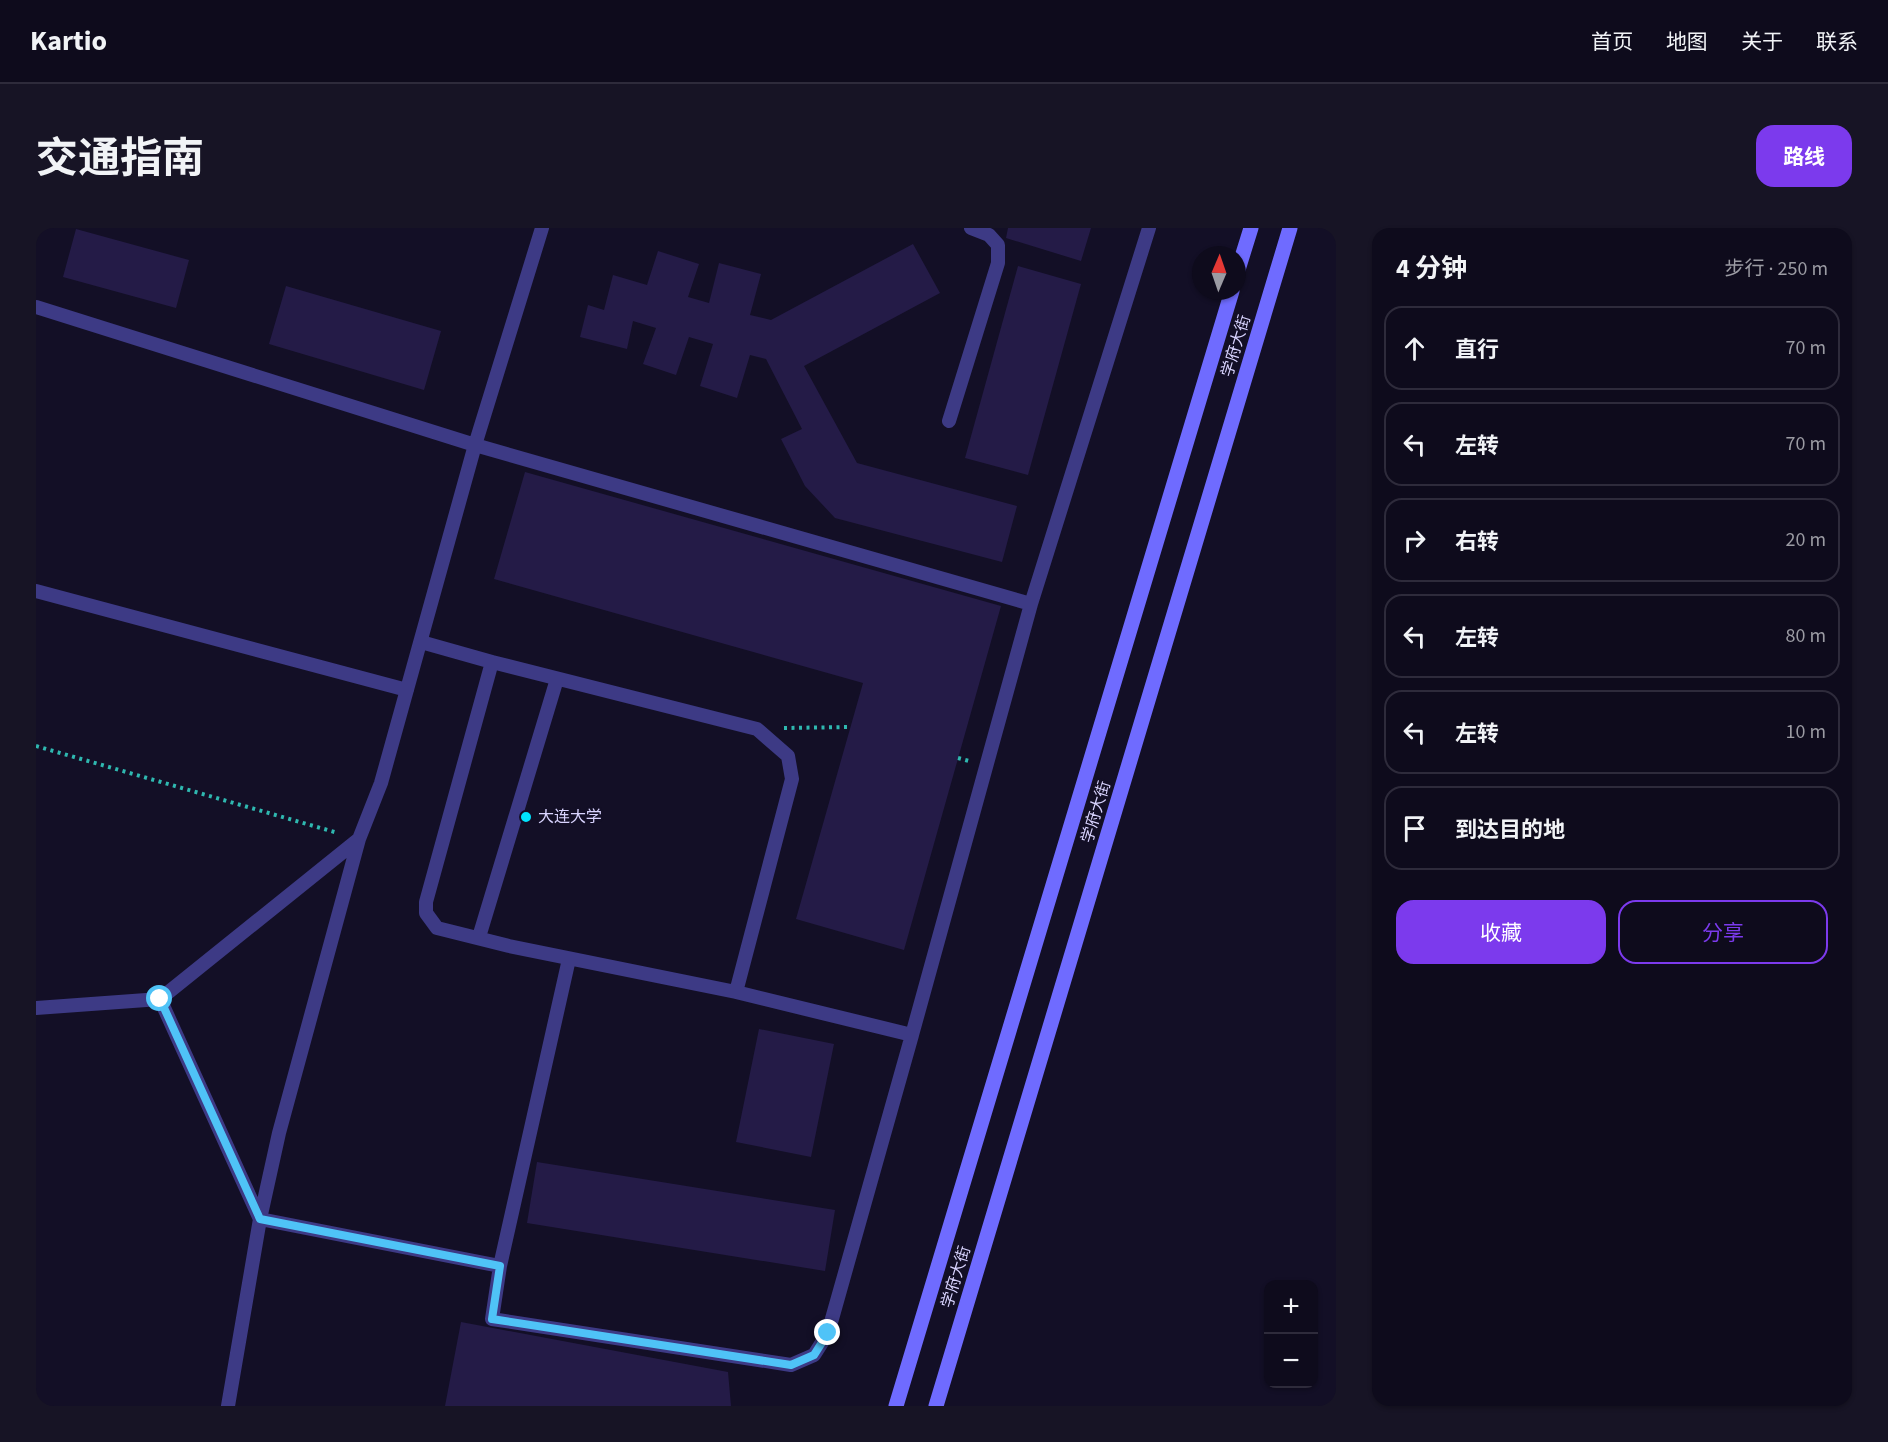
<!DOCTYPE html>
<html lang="zh">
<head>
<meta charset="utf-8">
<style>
	:root { --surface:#0e0b1c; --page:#171425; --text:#f1f3f6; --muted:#9b9ba3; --line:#2e2b3b; --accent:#7c3aed }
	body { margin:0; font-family:"Source Sans 3","Noto Sans SC",sans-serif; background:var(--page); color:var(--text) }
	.controls { position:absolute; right:18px; bottom:18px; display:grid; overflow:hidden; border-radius:12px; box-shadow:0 2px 4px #0004 }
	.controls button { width:54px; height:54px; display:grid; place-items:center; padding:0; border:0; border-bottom:2px solid var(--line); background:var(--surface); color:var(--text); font:30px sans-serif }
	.compass { position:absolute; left:1156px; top:18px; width:54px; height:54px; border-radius:50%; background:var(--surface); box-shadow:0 2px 4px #0004; rotate:2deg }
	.stop { position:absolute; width:18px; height:18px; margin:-14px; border:4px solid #4fc3f7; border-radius:50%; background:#fff }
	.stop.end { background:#4fc3f7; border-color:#fff; box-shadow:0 2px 6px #0008 }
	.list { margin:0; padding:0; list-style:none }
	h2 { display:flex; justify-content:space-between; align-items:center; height:78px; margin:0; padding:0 24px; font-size:26px }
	h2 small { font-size:20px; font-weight:400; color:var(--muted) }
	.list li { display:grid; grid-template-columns:39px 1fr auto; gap:18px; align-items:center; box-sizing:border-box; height:84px; margin:0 12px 12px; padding:0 12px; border:2px solid var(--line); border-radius:18px }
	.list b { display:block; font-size:22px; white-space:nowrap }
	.list em { font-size:20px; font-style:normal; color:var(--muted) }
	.actions { display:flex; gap:12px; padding:18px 24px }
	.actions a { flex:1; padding:14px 0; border:2px solid var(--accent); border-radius:18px; text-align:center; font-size:21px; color:var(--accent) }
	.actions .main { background:var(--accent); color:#fff }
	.icon { flex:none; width:33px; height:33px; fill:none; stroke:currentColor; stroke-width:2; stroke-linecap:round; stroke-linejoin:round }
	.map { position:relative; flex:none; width:1300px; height:1178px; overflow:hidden; border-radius:18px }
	header { display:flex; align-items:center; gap:36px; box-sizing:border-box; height:84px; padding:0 30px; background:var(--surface); border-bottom:2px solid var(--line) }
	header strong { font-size:28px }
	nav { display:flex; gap:33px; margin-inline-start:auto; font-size:21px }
	.intro { display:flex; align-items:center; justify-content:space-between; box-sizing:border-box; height:144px; padding:0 36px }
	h1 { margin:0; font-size:42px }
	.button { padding:15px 27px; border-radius:18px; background:var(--accent); color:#fff; font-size:21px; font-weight:700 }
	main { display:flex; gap:36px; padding:0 36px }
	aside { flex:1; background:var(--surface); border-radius:18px; box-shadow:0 2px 4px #0004 }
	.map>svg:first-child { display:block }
	.building { fill:#241b47 }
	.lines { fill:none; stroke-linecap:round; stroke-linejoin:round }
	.path { stroke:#2fb8b0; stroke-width:4; stroke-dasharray:3 4.5; stroke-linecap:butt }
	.service { stroke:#3d3a85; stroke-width:14 }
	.secondary { stroke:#6f6bff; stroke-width:15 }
	.route { stroke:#4fc3f7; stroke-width:8 }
	.poi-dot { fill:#00e5ff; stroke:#130f26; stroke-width:2 }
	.labels { text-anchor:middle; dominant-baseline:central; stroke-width:4.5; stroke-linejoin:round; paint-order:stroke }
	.street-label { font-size:16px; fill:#d9d4ff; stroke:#130f26 }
	.poi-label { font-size:16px; fill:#d9d4ff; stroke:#130f26; text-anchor:start }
</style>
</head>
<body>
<header>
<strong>Kartio</strong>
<nav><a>首页</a><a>地图</a><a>关于</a><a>联系</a></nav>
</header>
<div class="intro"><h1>交通指南</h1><a class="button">路线</a></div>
<main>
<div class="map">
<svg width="1300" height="1178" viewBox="0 0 1300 1178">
	<rect width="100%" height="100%" fill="#130f26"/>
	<!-- building -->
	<path class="building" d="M972,0H1055L1045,33L970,10Z
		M40,1L153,32L140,80L27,49Z
		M877,16L904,65L768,138L821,235L981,278L966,334L799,290L769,258L745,211L766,201L730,131L714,127L701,170L664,158L677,116L653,109L640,147L607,136L620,100L597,93L591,121L544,109L552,77L568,82L577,47L611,57L622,23L663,36L652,69L673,75L683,35L725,46L714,87L735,92Z
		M982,38L1045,56L992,247L929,230Z
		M250,58L405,103L388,162L233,116Z
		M489,244L965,378L868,722L760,691L827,455L458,351Z
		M723,801L798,816L775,929L700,914Z
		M501,934L799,982L789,1043L491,995Z
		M425,1094L692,1144L695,1178H409Z"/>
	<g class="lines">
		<!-- path -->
		<path class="path" d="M748,500L815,499
			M0,518L302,605
			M922,530L933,533"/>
		<!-- service -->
		<path class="service" d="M0,79L439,217L995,376L1113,0
			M913,193L962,35V17L953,7L935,0
			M0,363L371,462
			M385,414L456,434
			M443,709L521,451
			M533,731L464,1038L456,1091L755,1137L778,1127L792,1105L876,807
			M700,764L756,551L752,528L721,501L456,434L390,674V685L401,700L473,718L700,764L876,807L995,376
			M124,771L224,991L464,1038
			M0,780L124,771L323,611L345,555L439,217L506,0
			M192,1178L224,991L243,905L323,611"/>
		<!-- secondary -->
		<path class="secondary" d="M1201,45L1215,0
			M860,1178L1196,63
			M900,1178L1254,0"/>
	</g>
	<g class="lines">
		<!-- route -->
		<path class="route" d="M124,771L224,991L464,1038L456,1091L755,1137L778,1127L792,1105"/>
	</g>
	<!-- markers -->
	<circle class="poi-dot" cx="490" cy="589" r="6"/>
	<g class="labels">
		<!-- street labels -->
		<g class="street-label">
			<text transform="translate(1200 118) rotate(-73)">学府大街</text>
			<text transform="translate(1060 584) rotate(-73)">学府大街</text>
			<text transform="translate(920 1049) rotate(-73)">学府大街</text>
		</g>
		<!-- poi labels -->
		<g class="poi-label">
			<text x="502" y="589">大连大学</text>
		</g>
	</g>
</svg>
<div class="controls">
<button>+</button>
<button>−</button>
</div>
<svg class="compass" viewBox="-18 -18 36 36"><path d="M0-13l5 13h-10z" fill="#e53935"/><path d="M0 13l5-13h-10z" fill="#9b9ba3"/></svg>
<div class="stop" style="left:124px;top:771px"></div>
<div class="stop end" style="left:792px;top:1105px"></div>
</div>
<aside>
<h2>4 分钟<small>步行 · 250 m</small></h2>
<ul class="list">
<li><svg class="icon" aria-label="ahead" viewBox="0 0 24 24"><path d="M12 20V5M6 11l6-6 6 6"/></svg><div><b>直行</b></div><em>70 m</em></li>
<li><svg class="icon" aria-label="left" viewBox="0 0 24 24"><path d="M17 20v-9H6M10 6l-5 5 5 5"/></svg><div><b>左转</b></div><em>70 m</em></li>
<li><svg class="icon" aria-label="right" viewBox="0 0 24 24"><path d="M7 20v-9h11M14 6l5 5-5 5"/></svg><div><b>右转</b></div><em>20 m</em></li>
<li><svg class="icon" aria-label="left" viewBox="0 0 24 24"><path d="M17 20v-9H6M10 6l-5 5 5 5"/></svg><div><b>左转</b></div><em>80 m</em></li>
<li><svg class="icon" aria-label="left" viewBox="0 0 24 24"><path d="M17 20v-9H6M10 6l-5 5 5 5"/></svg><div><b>左转</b></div><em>10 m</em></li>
<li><svg class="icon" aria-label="arrive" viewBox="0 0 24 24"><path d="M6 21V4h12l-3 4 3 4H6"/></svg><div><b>到达目的地</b></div></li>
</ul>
<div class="actions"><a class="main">收藏</a><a>分享</a></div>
</aside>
</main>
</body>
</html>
